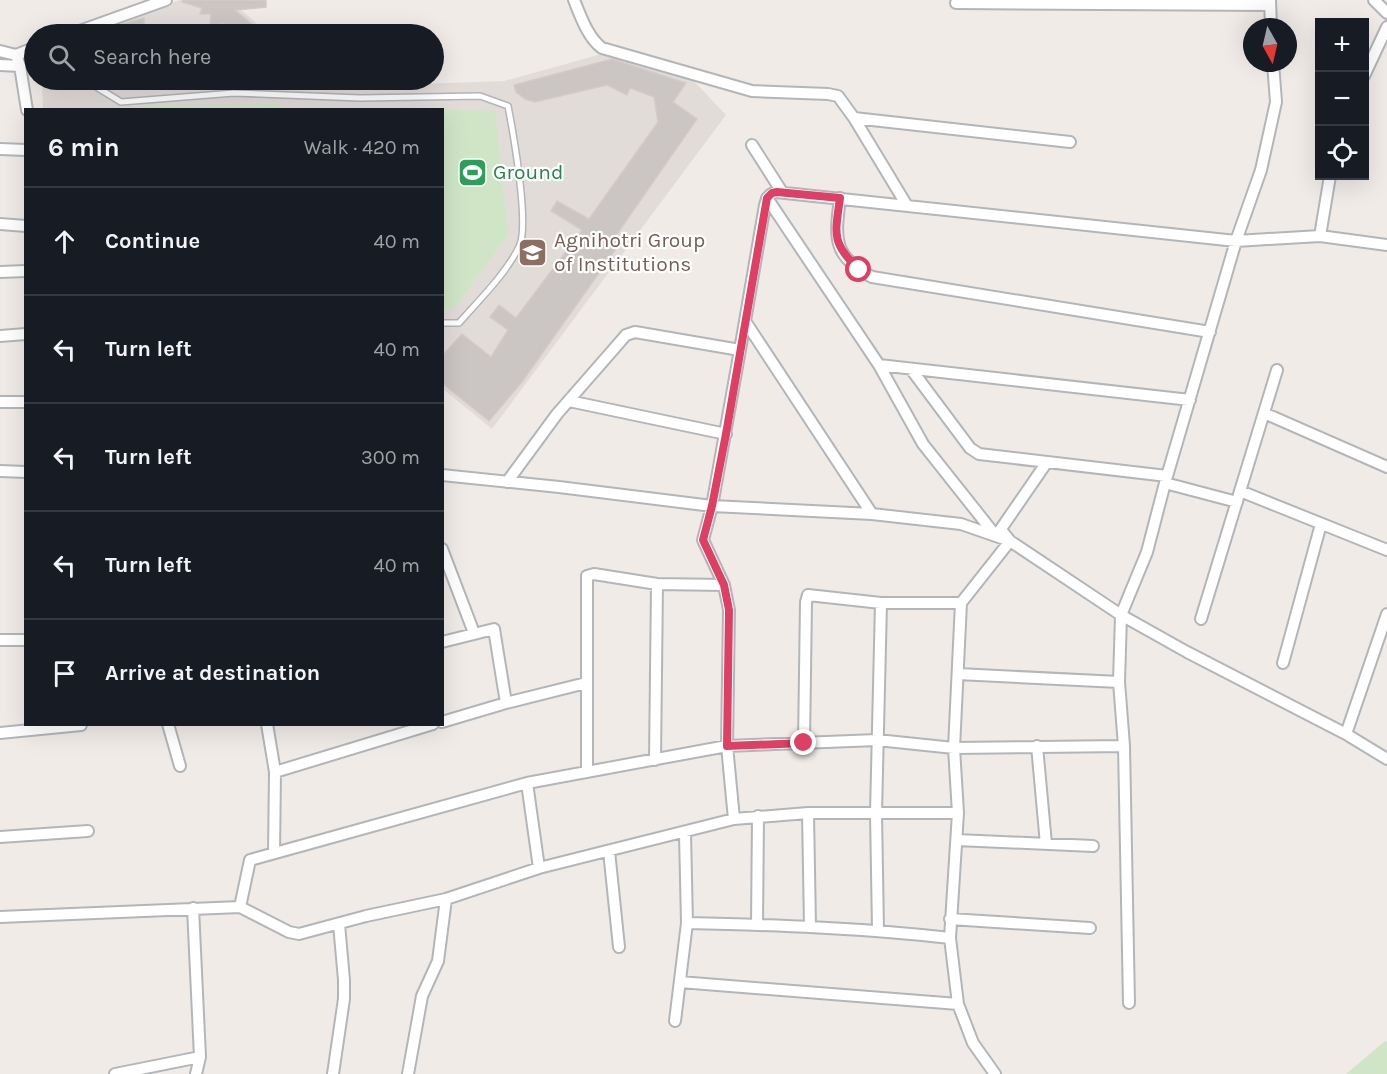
<!DOCTYPE html>
<html lang="en">
<head>
<meta charset="utf-8">
<style>
	:root { --surface:#171b24; --page:#242831; --text:#f1f3f6; --muted:#9ea1a6; --line:#363941 }
	body { margin:0; font-family:Karla,sans-serif; background:var(--page); color:var(--text) }
	.controls { position:absolute; right:18px; top:18px; display:grid; overflow:hidden; border-radius:0px; box-shadow:0 6px 24px #0002 }
	.controls button { width:54px; height:54px; display:grid; place-items:center; padding:0; border:0; border-bottom:2px solid var(--line); background:var(--surface); color:var(--text); font:30px sans-serif }
	.compass { position:absolute; left:1243px; top:18px; width:54px; height:54px; border-radius:50%; background:var(--surface); box-shadow:0 6px 24px #0002; rotate:172deg }
	.stop { position:absolute; width:18px; height:18px; margin:-14px; border:4px solid #dd4064; border-radius:50%; background:#fff }
	.stop.end { background:#dd4064; border-color:#fff; box-shadow:0 2px 6px #0008 }
	.list { margin:0; padding:0; list-style:none }
	h2 { display:flex; justify-content:space-between; align-items:center; height:78px; margin:0; padding:0 24px; font-size:26px }
	h2 small { font-size:20px; font-weight:400; color:var(--muted) }
	.list li { display:grid; grid-template-columns:39px 1fr auto; gap:18px; align-items:center; box-sizing:border-box; height:108px; padding:0 24px; border-top:2px solid var(--line) }
	.list b { display:block; font-size:22px; white-space:nowrap }
	.list em { font-size:20px; font-style:normal; color:var(--muted) }
	.icon { flex:none; width:33px; height:33px; fill:none; stroke:currentColor; stroke-width:2; stroke-linecap:round; stroke-linejoin:round }
	.map { position:relative; flex:none; width:1387px; height:1074px; overflow:hidden }
	.search { position:absolute; background:var(--surface); box-shadow:0 6px 24px #0002; left:24px; top:24px; width:420px; height:66px; display:flex; align-items:center; gap:15px; box-sizing:border-box; padding:0 21px; border-radius:33px; color:var(--muted); font-size:22px }
	.panel { position:absolute; background:var(--surface); box-shadow:0 6px 24px #0002; left:24px; top:108px; width:420px; height:618px; border-radius:0px }
	.map>svg:first-child { display:block }
	.education { fill:#e2dcd9 }
	.green { fill:#d0e5c6 }
	.building { fill:#cbc6c4; stroke:#d4cbc6; stroke-width:1.5 }
	.lines { fill:none; stroke-linecap:round; stroke-linejoin:round }
	.service-casing { stroke:#b2b6b8; stroke-width:8 }
	.minor-casing { stroke:#b2b6b8; stroke-width:14 }
	.service { stroke:#fff; stroke-width:5 }
	.minor { stroke:#fff; stroke-width:10 }
	.route { stroke:#dd4064; stroke-width:8 }
	.labels { text-anchor:middle; dominant-baseline:central; stroke-width:4.5; stroke-linejoin:round; paint-order:stroke }
	.leisure-label { font-size:21px; fill:#27864d; stroke:#fff; text-anchor:start }
	.education-label { font-size:21px; fill:#785e54; stroke:#fff; text-anchor:start }
</style>
</head>
<body>
<div class="map">
<svg width="1387" height="1074" viewBox="0 0 1387 1074">
	<rect width="100%" height="100%" fill="#f0ebe7"/>
	<!-- education -->
	<path class="education" d="M180,0H259V8L241,10L269,34H83Z
		M609,52L692,79L726,115L492,429L443,389L442,110L43,109L42,80H306L301,88L504,81Z"/>
	<!-- green -->
	<path class="green" d="M279,104L284,109L381,108L495,111L508,234L456,306L449,309H443L442,110L143,109V106Z
		M1385,1041L1387,1042V1074H1346Z"/>
	<!-- building -->
	<path class="building" d="M183,0H266V7L235,10L263,34H236L223,23L210,27L211,14H200L202,8L182,2Z
		M144,18V34H98V32L107,29Z
		M612,59L686,83L673,102L697,119L617,234L623,239L522,382L489,421L442,383V356L462,334L491,357L508,330L490,317L499,305L516,318L582,230L551,211L557,201L589,219L658,122L654,97L630,88L627,95L607,85L535,102L525,99L516,92L514,85Z"/>
	<g class="lines">
		<defs>
			<path id="service" d="M20,66L34,60
				M85,80L121,102L234,93L360,98L480,96L508,106C513,132 530,226 519,247C505,275 480,299 459,323H442"/>
			<path id="minor" d="M574,0C580,15 588,38 602,48L752,91L828,94L838,96L854,118L906,204
				M1270,0L1271,27
				M1374,0L1387,13
				M956,3L1270,5
				M71,34L166,0
				M0,51L16,55L34,48
				M16,55L20,66L27,110
				M0,65L20,66
				M1364,76L1387,27
				M854,118L1070,142
				M752,145L782,192
				M0,149L26,150
				M767,198L879,365L923,444L996,536L1047,462
				M840,198C835,238 832,256 872,277L1210,332
				M0,224L26,226
				M1320,236L1330,176
				M0,272L26,271
				M745,321L872,514
				M0,336L26,334
				M740,350L765,205C767,198 769,194 776,192L1236,241L1320,236L1387,245
				M879,365L1190,400
				M911,369L970,448L979,454L1167,476
				M569,401L726,434
				M0,402H26
				M1264,413L1387,467
				M0,471L26,472
				M442,475L559,487L712,506L872,514L961,524L1010,541L1121,615L1187,652L1346,734L1387,759
				M507,482L557,414L626,335L635,332L740,350L712,506L703,540L724,585L729,610L727,746L734,819
				M1165,483L1237,502
				M1240,491L1387,550
				M442,549L474,633
				M1201,619L1277,370
				M0,640H26
				M442,642L494,629L506,703
				M1283,663L1321,524
				M958,674L1119,682
				M442,722L506,703L586,683
				M168,724L180,766
				M267,724L275,772L274,853
				M0,733L81,725
				M1346,734L1387,614
				M804,743L806,602L808,595L881,603H961
				M1037,746L1046,844
				M1124,746L1129,1003
				M655,760L657,584
				M587,771V576L594,574L657,584L724,585
				M275,772L433,724
				M527,783L539,868
				M808,813L810,926
				M0,837L88,831
				M957,840L1093,846
				M609,851L619,947
				M240,907L289,932L299,934L366,916L446,899L539,868L734,819L808,813H958
				M193,908L200,1057L196,1074
				M0,917L240,907L250,860L527,783L727,746L877,740L954,748L1124,746L1119,682L1121,615L1147,552L1165,483L1236,241L1261,170L1276,102L1273,63
				M950,919L1090,928
				M687,923C775,925 862,928 950,938
				M757,924L758,816
				M878,930L876,813L881,603
				M680,982L958,1004
				M675,1021L687,923L685,833
				M115,1074L200,1057
				M333,1074L344,999V980L339,924
				M408,1074L422,996L438,961L446,899
				M995,1074L973,1043L958,1004L950,938L958,813L954,748L961,603L1010,541L1001,530"/>
		</defs>
		<!-- service casing -->
		<use href="#service" class="service-casing"/>
		<!-- minor casing -->
		<use href="#minor" class="minor-casing"/>
		<!-- service -->
		<use href="#service" class="service"/>
		<!-- minor -->
		<use href="#minor" class="minor"/>
	</g>
	<g class="lines">
		<!-- route -->
		<path class="route" d="M804,743L727,746L729,610L724,585L703,540L712,506L726,434L767,198L772,193L777,192L840,198C835,235 831,242 859,270"/>
	</g>
	<!-- icons -->
	<defs>
		<symbol id="stadium-square" viewBox="-11 -11 22 22"><rect x="-9" y="-9" width="18" height="18" rx="4" fill="#2e9e5b" stroke="#fff"/><path d="M0-5a6.5 5 0 1 0 0 10a6.5 5 0 1 0 0-10ZM-3.5-1.8h7v3.6h-7Z" fill="#fff"/></symbol>
		<symbol id="university-square" viewBox="-11 -11 22 22"><rect x="-9" y="-9" width="18" height="18" rx="4" fill="#8d6e63" stroke="#fff"/><path d="M0-5L7-2L0 1L-7-2ZM-4 1L0 2.5L4 1V4Q0 6-4 4Z" fill="#fff"/></symbol>
	</defs>
	<g fill-rule="evenodd">
		<use href="#stadium-square" x="456" y="156" width="33" height="33"/>
		<use href="#university-square" x="516" y="236" width="33" height="33"/>
	</g>
	<g class="labels">
		<!-- leisure labels -->
		<g class="leisure-label">
			<text x="493" y="172">Ground</text>
		</g>
		<!-- education labels -->
		<g class="education-label">
			<text x="554" y="240">Agnihotri Group<tspan x="554" dy="24">of Institutions</tspan></text>
		</g>
	</g>
</svg>
<div class="controls">
<button>+</button>
<button>−</button>
<button><svg class="icon" aria-label="locate" viewBox="0 0 24 24"><circle cx="12" cy="12" r="6"/><path d="M12 2v4M12 18v4M2 12h4M18 12h4"/></svg></button>
</div>
<svg class="compass" viewBox="-18 -18 36 36"><path d="M0-13l5 13h-10z" fill="#e53935"/><path d="M0 13l5-13h-10z" fill="#9ea1a6"/></svg>
<div class="stop" style="left:859px;top:270px"></div>
<div class="stop end" style="left:804px;top:743px"></div>
<div class="search"><svg class="icon" aria-label="search" viewBox="0 0 24 24"><circle cx="10" cy="10" r="6"/><path d="M15 15l6 6"/></svg>Search here</div>
<section class="panel">
<h2>6 min<small>Walk · 420 m</small></h2>
<ul class="list">
<li><svg class="icon" aria-label="ahead" viewBox="0 0 24 24"><path d="M12 20V5M6 11l6-6 6 6"/></svg><div><b>Continue</b></div><em>40 m</em></li>
<li><svg class="icon" aria-label="left" viewBox="0 0 24 24"><path d="M17 20v-9H6M10 6l-5 5 5 5"/></svg><div><b>Turn left</b></div><em>40 m</em></li>
<li><svg class="icon" aria-label="left" viewBox="0 0 24 24"><path d="M17 20v-9H6M10 6l-5 5 5 5"/></svg><div><b>Turn left</b></div><em>300 m</em></li>
<li><svg class="icon" aria-label="left" viewBox="0 0 24 24"><path d="M17 20v-9H6M10 6l-5 5 5 5"/></svg><div><b>Turn left</b></div><em>40 m</em></li>
<li><svg class="icon" aria-label="arrive" viewBox="0 0 24 24"><path d="M6 21V4h12l-3 4 3 4H6"/></svg><div><b>Arrive at destination</b></div></li>
</ul>
</section>
</div>
</body>
</html>
